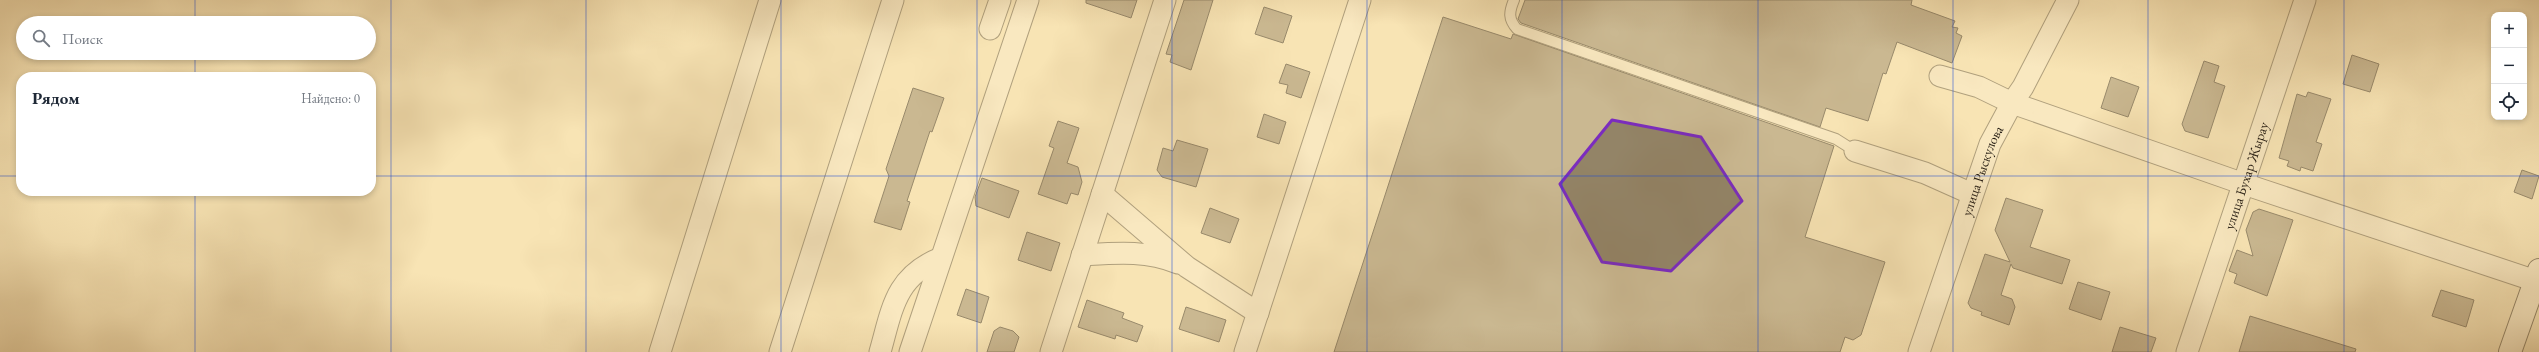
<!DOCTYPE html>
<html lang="ru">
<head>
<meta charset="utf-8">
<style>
	:root { --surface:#fff; --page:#f2f2f3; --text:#1f2937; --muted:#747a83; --line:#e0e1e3 }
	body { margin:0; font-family:"EB Garamond",serif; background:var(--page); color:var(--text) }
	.controls { position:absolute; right:12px; top:12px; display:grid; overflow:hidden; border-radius:8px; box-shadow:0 2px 6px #0003 }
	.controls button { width:36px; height:36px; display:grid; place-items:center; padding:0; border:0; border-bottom:1px solid var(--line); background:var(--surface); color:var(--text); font:20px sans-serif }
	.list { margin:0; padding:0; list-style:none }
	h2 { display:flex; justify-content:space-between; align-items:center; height:52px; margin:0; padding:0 16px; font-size:17px }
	h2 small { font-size:13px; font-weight:400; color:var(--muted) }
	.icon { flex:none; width:22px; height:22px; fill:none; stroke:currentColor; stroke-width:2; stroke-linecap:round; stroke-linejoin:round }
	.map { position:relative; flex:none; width:2539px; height:352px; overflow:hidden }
	.search { position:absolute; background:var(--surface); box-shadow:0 2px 6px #0003; left:16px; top:16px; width:360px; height:44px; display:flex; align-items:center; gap:10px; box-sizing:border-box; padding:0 14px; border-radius:22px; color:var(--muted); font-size:15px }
	.panel { position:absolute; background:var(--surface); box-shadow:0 2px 6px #0003; left:16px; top:72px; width:360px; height:124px; border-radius:16px }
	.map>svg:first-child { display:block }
	.building { fill:#938467; stroke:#251d13 }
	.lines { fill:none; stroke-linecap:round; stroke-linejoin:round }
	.lane-casing { stroke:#5a4f3b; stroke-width:12 }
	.street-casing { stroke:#5a4f3b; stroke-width:23 }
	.secondary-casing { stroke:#251d13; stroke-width:24 }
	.lane { stroke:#faedce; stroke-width:10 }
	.street { stroke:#faedce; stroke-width:21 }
	.secondary { stroke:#faedce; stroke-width:22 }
	.marked { fill:none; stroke:#7b2cbf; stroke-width:3; stroke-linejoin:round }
	.grid { fill:none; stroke:#1d4ed8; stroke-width:1; stroke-opacity:0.55 }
	.labels { text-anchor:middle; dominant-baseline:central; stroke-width:3.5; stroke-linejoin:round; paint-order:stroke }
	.street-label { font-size:14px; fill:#251d13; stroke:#faedce }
</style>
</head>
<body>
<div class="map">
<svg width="2539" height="352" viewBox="0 0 2539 352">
	<rect width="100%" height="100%" fill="#f8e4b4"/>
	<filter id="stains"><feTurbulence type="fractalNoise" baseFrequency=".005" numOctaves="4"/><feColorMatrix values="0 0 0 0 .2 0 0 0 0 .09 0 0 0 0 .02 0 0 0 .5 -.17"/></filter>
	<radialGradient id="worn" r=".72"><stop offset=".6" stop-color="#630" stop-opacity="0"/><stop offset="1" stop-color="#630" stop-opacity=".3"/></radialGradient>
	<!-- building -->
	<path class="building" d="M1086,0H1137L1131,18L1086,3Z
		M1184,0H1213L1191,70L1170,62L1172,55L1166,54Z
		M1525,0H1912L1911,5L1955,21L1952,27L1958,28L1956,33L1962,36L1952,63L1897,42L1886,74L1883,73L1868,121L1826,108L1820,127L1521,23L1518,19Z
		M1264,7L1292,16L1283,43L1255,34Z
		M1443,17L1511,39L1513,34L1834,146L1805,237L1885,262L1861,335L1853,340L1845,337L1840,352H1334Z
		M2352,55L2379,64L2370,92L2343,84Z
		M2204,61L2219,66L2214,82L2225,86L2208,138L2185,131L2182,124Z
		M1286,64L1310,72L1301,98L1286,93L1288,85L1279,83Z
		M2111,77L2139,87L2128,117L2101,108Z
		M913,88L944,98L932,132L930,131L907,201L910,202L901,230L874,222L889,176L886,169Z
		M2308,92L2331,99L2316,142L2322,144L2313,171L2301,167L2300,171L2287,166L2289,161L2279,158L2297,94L2306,97Z
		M1264,114L1286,122L1279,144L1257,137Z
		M1058,121L1079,128L1067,163L1078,167L1082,182L1078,195L1071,193L1067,204L1038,194L1054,148L1049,146Z
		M1177,140L1208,149L1196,187L1162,177L1157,170L1163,148L1173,151Z
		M2522,170L2539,176L2532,199L2514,192Z
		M982,178L1019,191L1009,218L976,206L975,197Z
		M2006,198L2043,210L2030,247L2070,260L2062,284L2013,268L2011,264L2001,295L2012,299L2015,307L2009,325L1981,315L1982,312L1971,308L1968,303L1985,254L2010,262L1995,230Z
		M1210,208L1239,219L1230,243L1201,233Z
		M2259,209L2293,220L2267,296L2234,283L2237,274L2229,271L2237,250L2253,256L2246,230L2253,212Z
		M1027,232L1060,243L1051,271L1018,260Z
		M2078,282L2110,292L2101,320L2069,309Z
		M966,289L989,297L981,323L957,315Z
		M2441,290L2474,300L2466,327L2432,316Z
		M1087,300L1124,313L1122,318L1143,326L1137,342L1116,335L1115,339L1078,327Z
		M1186,307L1226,320L1219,342L1179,329Z
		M2250,316L2356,349L2355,352H2239Z
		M1000,327L1013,331L1019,337L1014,352H987L994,331Z
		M2120,327L2156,338L2151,352H2112Z"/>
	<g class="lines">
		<defs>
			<path id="lane" d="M1514,0C1509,12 1508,19 1517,29L1836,139L1855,151"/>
			<g id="street">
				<path d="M990,29L1000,0"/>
				<path d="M1940,76L1979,87L2012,103L2244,184L2539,282"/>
				<path d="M1855,151L1925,173L1972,194"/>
				<path d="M1102,194L1187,267L1258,313"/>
				<path d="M1082,255C1116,253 1146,250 1178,263"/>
				<path d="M660,352L770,0"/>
				<path d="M780,352L893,0"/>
				<path d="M880,352C892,310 895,276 941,258"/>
				<path d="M910,352L1028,0"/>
				<path d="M1051,352L1165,0"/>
				<path d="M1245,352L1360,0"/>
				<path id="s1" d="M1919,352L1990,144L2012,103L2023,87L2068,0"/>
				<path id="s2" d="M2187,352L2305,0"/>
			</g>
			<path id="secondary" d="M2510,352L2539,270"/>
		</defs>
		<!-- lane casing -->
		<use href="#lane" class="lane-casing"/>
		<!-- street casing -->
		<use href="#street" class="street-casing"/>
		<!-- secondary casing -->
		<use href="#secondary" class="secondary-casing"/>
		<!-- lane -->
		<use href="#lane" class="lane"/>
		<!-- street -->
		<use href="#street" class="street"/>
		<!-- secondary -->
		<use href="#secondary" class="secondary"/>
	</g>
	<!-- marked area -->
	<path d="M0 0H2539V352H0ZM1612,120L1701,137L1742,201L1671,271L1602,262L1560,184Z" fill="#f8e4b4" fill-opacity=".55" fill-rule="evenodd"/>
	<path class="marked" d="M1612,120L1701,137L1742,201L1671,271L1602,262L1560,184Z"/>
	<!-- grid -->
	<path class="grid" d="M195,0V23M391,0V352M586,0V352M781,0V352M977,0V352M1172,0V352M1367,0V352M1562,0V352M1758,0V352M1953,0V352M2148,0V352M2344,0V352M195,53V77M0,176H21M371,176H2539M195,191V352"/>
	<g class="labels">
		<!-- street labels -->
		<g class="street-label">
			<text stroke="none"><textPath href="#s1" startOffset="192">улица Рыскулова</textPath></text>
			<text stroke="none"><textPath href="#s2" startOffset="186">улица Бухар Жырау</textPath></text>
		</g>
	</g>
	<rect width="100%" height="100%" filter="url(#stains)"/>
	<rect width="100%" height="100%" fill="url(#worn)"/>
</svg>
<div class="controls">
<button>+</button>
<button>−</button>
<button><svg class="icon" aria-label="locate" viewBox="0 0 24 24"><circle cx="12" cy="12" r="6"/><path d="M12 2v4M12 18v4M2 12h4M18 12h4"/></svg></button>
</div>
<div class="search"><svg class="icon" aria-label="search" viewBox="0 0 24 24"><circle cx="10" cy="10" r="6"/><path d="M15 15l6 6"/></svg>Поиск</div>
<section class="panel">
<h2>Рядом<small>Найдено: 0</small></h2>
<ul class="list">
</ul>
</section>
</div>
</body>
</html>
